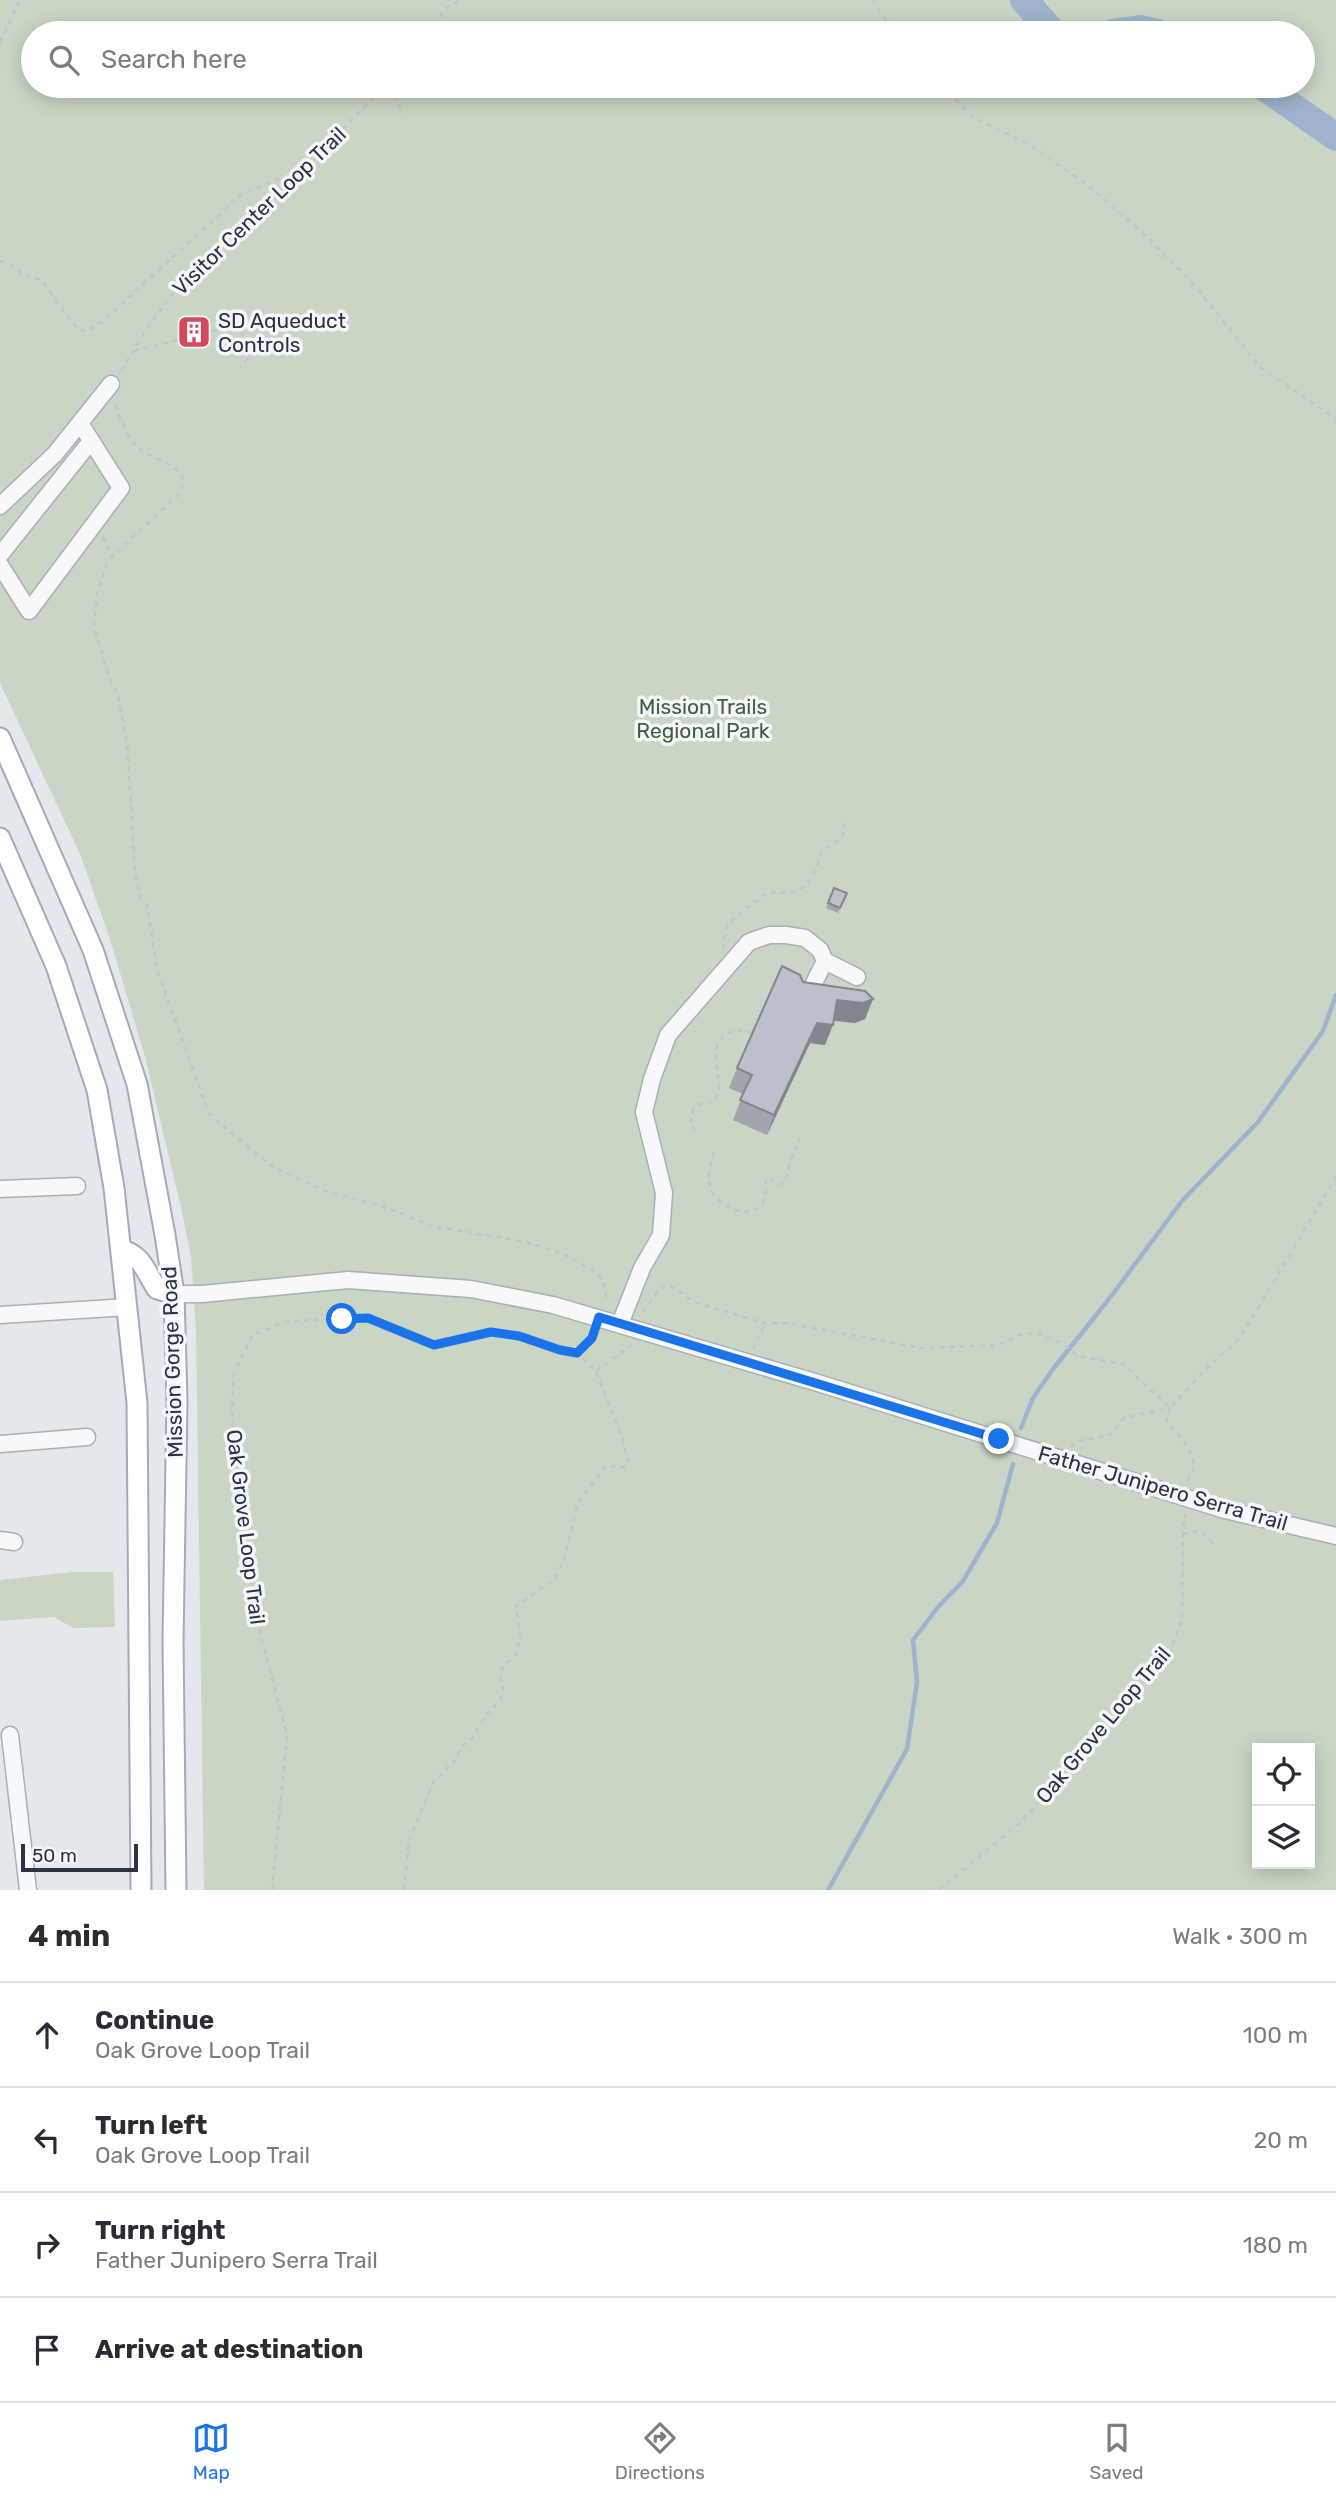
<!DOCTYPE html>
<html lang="en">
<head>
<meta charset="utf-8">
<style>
	:root { --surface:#fff; --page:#f2f2f3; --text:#2b2b33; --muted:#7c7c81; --line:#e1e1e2; --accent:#1a73e8 }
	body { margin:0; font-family:Rubik,sans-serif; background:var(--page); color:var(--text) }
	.controls { position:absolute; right:21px; bottom:21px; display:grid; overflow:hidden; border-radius:0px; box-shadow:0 4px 18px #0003 }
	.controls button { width:63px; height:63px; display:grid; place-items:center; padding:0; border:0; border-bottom:2px solid var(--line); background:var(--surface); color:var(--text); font:35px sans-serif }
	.scale { position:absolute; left:21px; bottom:18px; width:117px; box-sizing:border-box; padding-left:7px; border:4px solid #2b3445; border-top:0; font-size:19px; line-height:24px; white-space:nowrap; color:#2b3445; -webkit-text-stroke:5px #f4f6f9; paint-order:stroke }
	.stop { position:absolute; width:21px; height:21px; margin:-16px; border:5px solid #1a73e8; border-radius:50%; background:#fff }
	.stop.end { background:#1a73e8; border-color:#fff; box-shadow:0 2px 7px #0008 }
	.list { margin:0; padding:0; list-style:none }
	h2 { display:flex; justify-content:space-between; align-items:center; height:91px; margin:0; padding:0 28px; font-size:30px }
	h2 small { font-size:23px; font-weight:400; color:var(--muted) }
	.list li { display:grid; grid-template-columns:46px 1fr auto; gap:21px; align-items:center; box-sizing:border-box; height:105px; padding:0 28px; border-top:2px solid var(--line) }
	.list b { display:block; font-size:26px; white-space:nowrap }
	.list p { margin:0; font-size:23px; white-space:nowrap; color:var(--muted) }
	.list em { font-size:23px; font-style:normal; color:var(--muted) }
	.icon { flex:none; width:38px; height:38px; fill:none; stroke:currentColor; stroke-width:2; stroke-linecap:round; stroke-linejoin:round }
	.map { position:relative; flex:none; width:1336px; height:1890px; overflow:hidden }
	.search { position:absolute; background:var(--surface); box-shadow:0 4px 18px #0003; left:21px; right:21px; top:21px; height:77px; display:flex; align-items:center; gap:18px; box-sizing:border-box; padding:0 24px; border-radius:38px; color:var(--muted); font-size:26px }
	.sheet { height:511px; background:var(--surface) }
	nav { display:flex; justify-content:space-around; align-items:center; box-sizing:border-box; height:98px; border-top:2px solid var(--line); background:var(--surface); font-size:19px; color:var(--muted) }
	nav a { display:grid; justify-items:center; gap:4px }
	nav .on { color:var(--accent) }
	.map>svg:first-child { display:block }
	.green { fill:#c9d6c5; fill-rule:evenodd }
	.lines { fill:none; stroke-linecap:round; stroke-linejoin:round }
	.stream { stroke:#9fb4cc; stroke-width:4.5 }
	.river { stroke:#9fb4cc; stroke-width:28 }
	.minor-casing { stroke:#a9aeb7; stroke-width:19 }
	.major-casing { stroke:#a3abb8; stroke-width:23 }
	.path { stroke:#c2c5cb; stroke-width:2.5; stroke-dasharray:5 5; stroke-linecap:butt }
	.minor { stroke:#f7f8fa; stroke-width:16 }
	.major { stroke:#fff; stroke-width:19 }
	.wall { fill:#a1a5ae }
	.shaded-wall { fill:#83868d }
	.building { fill:#bbc0ca; stroke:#83868d; stroke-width:2 }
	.route { stroke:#1a73e8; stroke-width:9 }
	.labels { text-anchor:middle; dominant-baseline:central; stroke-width:7; stroke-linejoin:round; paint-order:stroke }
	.street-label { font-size:21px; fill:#2b3445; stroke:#f4f6f9 }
	.poi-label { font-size:21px; fill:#2b3445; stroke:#f4f6f9; text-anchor:start }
	.park-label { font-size:21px; fill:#3f6138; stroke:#f4f6f9 }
</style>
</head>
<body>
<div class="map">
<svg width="1336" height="1890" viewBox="0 0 1336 1890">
	<rect width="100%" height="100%" fill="#e4e7ec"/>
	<!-- green -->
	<path class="green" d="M0,0H1336V1890H204L196,1330L191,1256L180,1203L145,1057L110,939L80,854L0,683ZM33,33H1303V86H33ZM1257,1748H1310V1864H1257Z
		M73,1572H113L115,1627L73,1628L54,1617L0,1621V1580Z"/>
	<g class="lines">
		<!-- stream -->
		<path class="stream" d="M1021,1428L1033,1398L1053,1369L1109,1299L1182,1201L1258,1122L1323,1031L1336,995
			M828,1890L907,1749L917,1682L913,1640L938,1607L963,1581L997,1523L1013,1464"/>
		<!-- river -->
		<path class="river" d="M1024,0L1053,33
			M1111,33L1140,29L1157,33
			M1263,86L1336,137"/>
		<defs>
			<path id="minor" d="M0,506L55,454L111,384
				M0,555L91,441
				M0,565L29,611L121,488L80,423
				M809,993L825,961
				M0,1189L77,1186
				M174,1294H202L348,1280L471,1289L553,1305L818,1383L1225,1510L1336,1536
				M0,1315L128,1307
				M620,1324L642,1268L661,1235L664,1193L644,1112L652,1079L668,1035L749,942L769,935H786L805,938L820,950L825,961L857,977
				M0,1444L87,1437
				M0,1540L14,1542
				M10,1735L28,1890"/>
			<path id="major" d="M0,738L93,950L137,1084L165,1235L174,1294L177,1401L173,1641L176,1890
				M0,838L56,966L97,1090L114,1188L137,1403L141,1890
				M121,1250C142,1254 146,1273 157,1289L174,1294"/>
		</defs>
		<!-- minor casing -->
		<use href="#minor" class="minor-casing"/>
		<!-- major casing -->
		<use href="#major" class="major-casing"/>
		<!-- path -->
		<path class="path" d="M872,0L895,33
			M428,33L446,8L460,0
			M0,42L20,0
			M391,86L403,115
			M941,86L974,118L1032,146L1091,188L1117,210L1141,231L1196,287L1260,367L1336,419
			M0,261L10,264L24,275L41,280L75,326L86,332L104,320L242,194L277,179H293
			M134,351L221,329L238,331L251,342L248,358L240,367
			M121,371L146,330L185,277L293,179L385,86
			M115,405C120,418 126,434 135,444C151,463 203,466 175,498L108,560L97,594L94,627L110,680L118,695L127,743L135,874L140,897L147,905L157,970L209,1114L271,1166L325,1191L388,1208L431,1226L526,1242L561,1253L594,1271L604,1281L606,1297L612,1299
			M103,537L112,556
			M723,949L727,924L768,892C805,896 812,885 822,851L842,838L845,823
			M695,1132C689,1121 689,1115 697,1105L715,1101C727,1080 703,1051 727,1034C736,1028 744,1030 754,1034
			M714,1152C711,1164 706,1177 711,1190C718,1207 754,1223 764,1200C767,1193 765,1185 766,1179L769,1178L779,1184L785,1182L791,1159L800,1139
			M643,1312L662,1286L672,1287L695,1302L763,1323H787L921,1348L998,1345L1022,1334H1042L1066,1346L1078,1356L1123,1364L1170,1408L1207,1368L1240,1338L1336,1177
			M753,1349L765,1324
			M596,1371L633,1344
			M1170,1408L1166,1421L1188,1446L1195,1467L1187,1482
			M1071,1447L1078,1441L1110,1435L1124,1418L1170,1408
			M1183,1534L1198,1531L1208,1537L1216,1548
			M272,1890L287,1735L259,1629L232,1449L233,1376L252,1335L288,1321L368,1318L434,1345L491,1332L519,1336L560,1350L577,1353L594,1334
			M404,1890L409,1840L433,1783L456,1759L461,1747L473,1737L484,1717L501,1699L503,1689L500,1675L503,1667L516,1654L520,1638L516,1606L554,1580L564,1560L578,1503L606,1466L625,1467L628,1461L622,1438L596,1371L577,1353
			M939,1890L1022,1821L1170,1652L1182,1620L1183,1529L1185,1514"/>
		<!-- minor -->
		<use href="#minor" class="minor"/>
		<!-- major -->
		<use href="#major" class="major"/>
	</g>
	<!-- wall -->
	<path class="wall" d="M834,888L845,898L838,913L826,908Z
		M803,982L873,999L865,1019L855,1023L833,1021L825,1045L810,1043L767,1135L733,1120L743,1094L729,1088L737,1068Z"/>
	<!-- shaded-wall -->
	<path class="shaded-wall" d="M873,999L865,1019L855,1023L830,1020L837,1000Z
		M817,1023L833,1025L825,1045L810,1043L767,1135L774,1115Z"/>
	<!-- building -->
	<path class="building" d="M834,888L847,893L840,908L828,903Z
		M782,966L800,975L803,982L865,991L873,999L863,1003L837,1000L833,1025L817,1023L774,1115L740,1100L752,1075L737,1068Z"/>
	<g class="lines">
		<!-- route -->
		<path class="route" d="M342,1319L368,1318L434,1345L491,1332L519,1336L560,1350L577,1353L592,1338L599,1317L999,1439"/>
	</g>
	<!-- icons -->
	<defs>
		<symbol id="building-square" viewBox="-11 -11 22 22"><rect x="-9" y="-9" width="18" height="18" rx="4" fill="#d1495b" stroke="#f4f6f9"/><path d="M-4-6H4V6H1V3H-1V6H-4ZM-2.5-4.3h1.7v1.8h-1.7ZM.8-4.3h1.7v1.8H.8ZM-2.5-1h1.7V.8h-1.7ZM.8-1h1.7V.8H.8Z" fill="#fff"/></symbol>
	</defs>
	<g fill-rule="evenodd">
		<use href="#building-square" x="175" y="313" width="38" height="38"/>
	</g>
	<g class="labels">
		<!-- street labels -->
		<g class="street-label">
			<text transform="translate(259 211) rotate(-44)">Visitor Center Loop Trail</text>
			<text transform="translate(172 1362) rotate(-92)">Mission Gorge Road</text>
			<text transform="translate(1163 1488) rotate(16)">Father Junipero Serra Trail</text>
			<text transform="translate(246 1527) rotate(83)">Oak Grove Loop Trail</text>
			<text transform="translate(1103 1725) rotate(-50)">Oak Grove Loop Trail</text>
		</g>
		<!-- poi labels -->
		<g class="poi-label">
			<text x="218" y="320">SD Aqueduct<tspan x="218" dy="24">Controls</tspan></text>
		</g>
		<!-- park labels -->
		<g class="park-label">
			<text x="703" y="706">Mission Trails<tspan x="703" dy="24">Regional Park</tspan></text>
		</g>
	</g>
</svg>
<div class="controls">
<button><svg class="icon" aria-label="locate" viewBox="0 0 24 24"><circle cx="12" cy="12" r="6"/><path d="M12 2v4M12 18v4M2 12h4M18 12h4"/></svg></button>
<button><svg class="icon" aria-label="layers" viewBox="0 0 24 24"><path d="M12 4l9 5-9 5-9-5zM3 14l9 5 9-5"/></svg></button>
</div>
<div class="scale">50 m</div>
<div class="stop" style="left:342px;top:1319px"></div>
<div class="stop end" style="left:999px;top:1439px"></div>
<div class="search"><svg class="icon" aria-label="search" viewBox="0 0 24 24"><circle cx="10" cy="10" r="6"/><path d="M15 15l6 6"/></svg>Search here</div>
</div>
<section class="sheet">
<h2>4 min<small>Walk · 300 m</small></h2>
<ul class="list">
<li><svg class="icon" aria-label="ahead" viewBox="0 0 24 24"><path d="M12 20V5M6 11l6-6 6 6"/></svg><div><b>Continue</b><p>Oak Grove Loop Trail</p></div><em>100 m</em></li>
<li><svg class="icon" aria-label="left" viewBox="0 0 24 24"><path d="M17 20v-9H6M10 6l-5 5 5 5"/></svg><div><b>Turn left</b><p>Oak Grove Loop Trail</p></div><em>20 m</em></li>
<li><svg class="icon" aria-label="right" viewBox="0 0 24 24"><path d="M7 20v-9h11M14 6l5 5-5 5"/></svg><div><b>Turn right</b><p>Father Junipero Serra Trail</p></div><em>180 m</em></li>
<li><svg class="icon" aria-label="arrive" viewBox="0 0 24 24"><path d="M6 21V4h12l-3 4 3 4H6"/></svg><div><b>Arrive at destination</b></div></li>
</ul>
</section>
<nav>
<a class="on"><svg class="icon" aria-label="map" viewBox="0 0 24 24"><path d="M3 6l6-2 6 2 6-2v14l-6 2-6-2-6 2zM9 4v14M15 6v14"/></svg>Map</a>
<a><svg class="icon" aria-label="directions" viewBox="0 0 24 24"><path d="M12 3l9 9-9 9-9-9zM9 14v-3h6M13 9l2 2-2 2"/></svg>Directions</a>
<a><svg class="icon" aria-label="saved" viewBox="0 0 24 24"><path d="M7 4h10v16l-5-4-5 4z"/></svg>Saved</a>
</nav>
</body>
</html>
